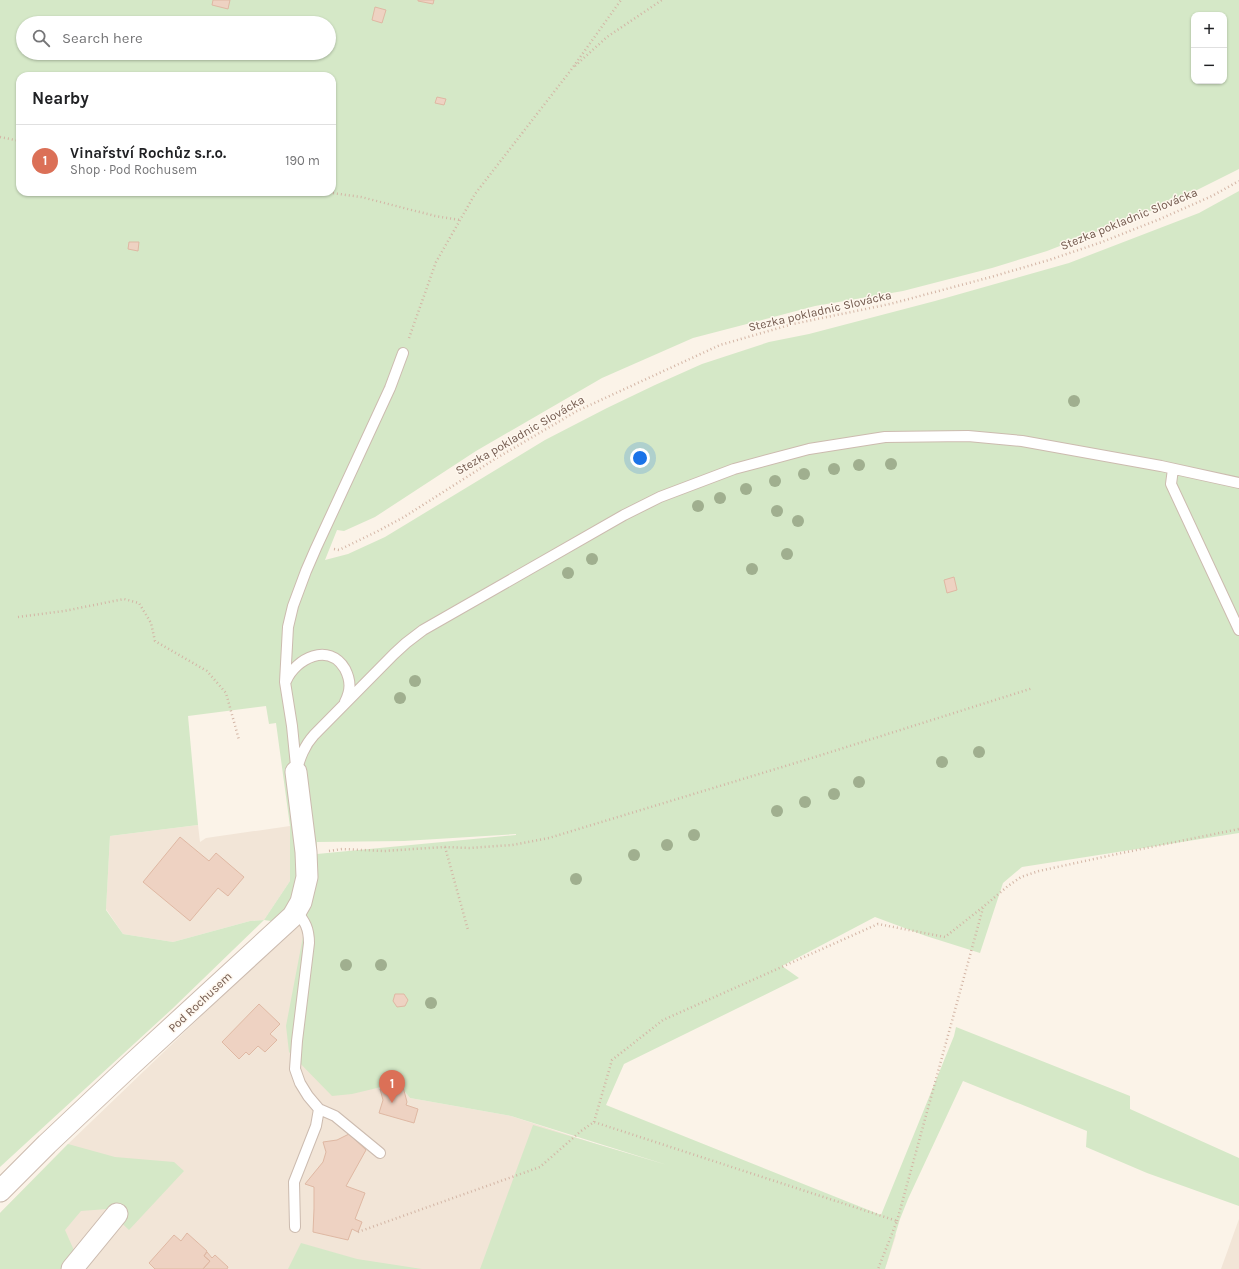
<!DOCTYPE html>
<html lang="en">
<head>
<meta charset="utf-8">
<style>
	:root { --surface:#fff; --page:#f2f2f2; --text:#202124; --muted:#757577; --line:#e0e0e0; --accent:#db7057 }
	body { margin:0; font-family:Karla,sans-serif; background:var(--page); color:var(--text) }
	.controls { position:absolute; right:12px; top:12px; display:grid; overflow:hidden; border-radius:8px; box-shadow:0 1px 3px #0004 }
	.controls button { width:36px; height:36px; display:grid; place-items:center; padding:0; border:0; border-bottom:1px solid var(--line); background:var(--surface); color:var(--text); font:20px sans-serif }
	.you { position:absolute; left:640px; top:458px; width:14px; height:14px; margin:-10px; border:3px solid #fff; border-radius:50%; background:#1a73e8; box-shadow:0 0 0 6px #1a73e833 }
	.badge { display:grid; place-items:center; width:26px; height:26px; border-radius:50%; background:var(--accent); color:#fff; font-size:13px; font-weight:700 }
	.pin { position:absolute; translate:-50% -33px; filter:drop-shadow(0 1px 2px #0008) }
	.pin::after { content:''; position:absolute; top:21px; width:14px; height:12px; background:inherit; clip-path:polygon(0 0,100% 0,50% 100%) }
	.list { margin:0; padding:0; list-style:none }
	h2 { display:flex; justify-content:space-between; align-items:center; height:52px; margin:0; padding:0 16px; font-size:17px }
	h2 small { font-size:13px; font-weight:400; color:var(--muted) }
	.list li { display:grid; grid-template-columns:26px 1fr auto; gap:12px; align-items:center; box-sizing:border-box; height:72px; padding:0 16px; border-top:1px solid var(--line) }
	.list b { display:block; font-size:15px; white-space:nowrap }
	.list p { margin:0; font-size:13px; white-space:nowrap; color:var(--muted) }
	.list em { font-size:13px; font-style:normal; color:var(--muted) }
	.icon { flex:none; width:22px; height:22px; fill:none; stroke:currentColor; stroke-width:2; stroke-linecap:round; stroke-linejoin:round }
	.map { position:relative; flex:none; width:1239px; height:1269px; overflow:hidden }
	.search { position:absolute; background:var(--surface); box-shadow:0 1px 3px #0004; left:16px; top:16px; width:320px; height:44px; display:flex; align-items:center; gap:10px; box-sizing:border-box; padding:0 14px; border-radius:22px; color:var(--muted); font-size:15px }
	.panel { position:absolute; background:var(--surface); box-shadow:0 1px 3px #0004; left:16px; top:72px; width:320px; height:124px; border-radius:12px }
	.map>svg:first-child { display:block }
	.residential { fill:#f2e5d7 }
	.green { fill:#d5e8c7; fill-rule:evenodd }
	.building { fill:#eed2c2; stroke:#dfb8a3 }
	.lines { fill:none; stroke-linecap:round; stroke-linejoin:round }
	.lane-casing { stroke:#ccbbaf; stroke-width:12 }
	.street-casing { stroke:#ccbbaf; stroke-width:23 }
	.path { stroke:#d3b5a5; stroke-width:2.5; stroke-dasharray:1 3; stroke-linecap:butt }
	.lane { stroke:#fff; stroke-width:10 }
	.street { stroke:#fff; stroke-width:21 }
	.tree { fill:#a0af8f }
	.labels { text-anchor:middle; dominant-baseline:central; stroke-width:3; stroke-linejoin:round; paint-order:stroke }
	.street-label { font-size:12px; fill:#735a4e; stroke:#fef7ee }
</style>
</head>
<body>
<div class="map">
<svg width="1239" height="1269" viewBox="0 0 1239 1269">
	<rect width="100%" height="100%" fill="#fbf3e8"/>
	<!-- residential -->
	<path class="residential" d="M198,825L200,842L206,838L290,826V881L264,920L250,921L173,942L123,934L106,909L110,836Z
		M296,925L305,926L377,1088L399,1083L410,1098L511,1116L596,1144L896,1235L887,1263L884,1269H0V1213L68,1144Z
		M1239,1219V1269H1221Z"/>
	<!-- green -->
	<path class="green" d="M0,0H1239V169L1171,203L1047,251L992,268L903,291L815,306L693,338L602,378L476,451L375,517L344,531L337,530L325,560L348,554L385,537L545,440L607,408L655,385L702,364L769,342L809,334L935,301L1069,263L1199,213L1239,191V833L1022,867L1003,883L980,953L926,936L875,917L782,966L799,978L624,1064L606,1105L881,1215L954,1036L956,1027L1130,1096V1109L1239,1158V1206L1147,1173L1086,1147L1087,1131L963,1081L908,1199L900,1219L885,1269H480L533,1125L667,1165L511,1116L410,1098L398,1083L352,1094L332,1096L289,1052L286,1026L305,926L264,920L172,1009L0,1167ZM1194,15H1224V81H1194ZM23,23H329V53H23ZM20,76H332V192H20ZM266,706L269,724L276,723L290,826V881L264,920L250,921L173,942L123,934L106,910L110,836L198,825L188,716ZM516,834V835L317,854V842L404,841Z
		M68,1144L115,1157L174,1162L184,1171L129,1230L107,1209L81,1211L65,1230L76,1255L64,1269H0V1213Z
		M301,1243L357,1259L422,1269H288Z"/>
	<!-- building -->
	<path class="building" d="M213,0H230L228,9L212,5Z
		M418,0H434L433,4L418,1Z
		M375,7L386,10L382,23L372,20Z
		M437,97L446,99L444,105L435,103Z
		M129,242H139L138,251L128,249Z
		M954,577L957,590L947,593L944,580Z
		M180,837L209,861L216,853L244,877L228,896L218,888L190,921L143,882Z
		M395,994H404L408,1000L405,1006L397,1007L393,1001Z
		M259,1004L280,1024L270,1034L277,1040L265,1052L258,1046L249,1055L246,1052L239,1059L222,1042Z
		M402,1083L407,1102L406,1105L418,1109L414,1123L379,1113L383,1100L380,1089Z
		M349,1134L366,1150L346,1186L365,1193L355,1219L362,1222L358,1232L352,1229L348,1240L313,1232L314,1209V1187L305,1184L323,1162L326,1152L323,1142L337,1140Z
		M187,1233L207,1251L204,1256L210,1261L203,1269H155L149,1263L174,1235L181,1241Z
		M207,1252L212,1258L215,1255L228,1267L227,1269H203L210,1261L204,1256Z"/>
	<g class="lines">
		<defs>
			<path id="lane" d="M1173,469L1171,484L1239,630
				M286,681C296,658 329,642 345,669C351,681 351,690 345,702
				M296,766L292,726L285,682L288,627L293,606L306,571L316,548L390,388L403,353
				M296,772C300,758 304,746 314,735L394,654L406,643L423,630L624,515L660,497L734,469L809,449L885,437L968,436L1022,441L1161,466L1239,483
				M319,1109L335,1116L380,1153
				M295,1227L294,1182L316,1126L319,1109L308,1096L300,1083L295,1069L297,1041L309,943C309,928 305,922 296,910"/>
			<path id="street" d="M0,1191L47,1144L132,1064L293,916L301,902L307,877L306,852L296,772
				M72,1269L117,1214"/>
		</defs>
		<!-- lane casing -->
		<use href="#lane" class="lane-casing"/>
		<!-- street casing -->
		<use href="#street" class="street-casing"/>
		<!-- path -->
		<path class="path" d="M575,66L607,37L662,0
			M0,137L20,141
			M325,192L361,197L435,216L460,220
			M409,338L436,262L475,194L571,70L621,0
			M334,549L339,550L378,531L404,517L495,459L577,411L720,345L793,324L890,304L991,277L1049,260L1102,242L1160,219L1212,196L1239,181
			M18,617L64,611L124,599L139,603L151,623L155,641L207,671L226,693L239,740
			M445,847L468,930
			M329,851L342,849L384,851L445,847L469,848L512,845L549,838L815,757L1033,688
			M594,1122L612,1060L663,1020L878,924L945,937L983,907L1008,886L1021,877L1039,871L1117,854L1239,829
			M897,1221L983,908
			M358,1232L540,1167L581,1131L594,1122L897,1221L878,1269"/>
		<!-- lane -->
		<use href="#lane" class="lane"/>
		<!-- street -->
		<use href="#street" class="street"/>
	</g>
	<!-- trees -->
	<g class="tree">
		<circle cx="1074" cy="401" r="6"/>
		<circle cx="891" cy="464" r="6"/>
		<circle cx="859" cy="465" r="6"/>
		<circle cx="834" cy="469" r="6"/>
		<circle cx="804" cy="474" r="6"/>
		<circle cx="775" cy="481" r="6"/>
		<circle cx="746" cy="489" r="6"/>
		<circle cx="720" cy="498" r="6"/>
		<circle cx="698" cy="506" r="6"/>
		<circle cx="777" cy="511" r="6"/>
		<circle cx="798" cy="521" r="6"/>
		<circle cx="787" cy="554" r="6"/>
		<circle cx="592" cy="559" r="6"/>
		<circle cx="752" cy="569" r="6"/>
		<circle cx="568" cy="573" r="6"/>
		<circle cx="415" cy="681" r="6"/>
		<circle cx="400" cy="698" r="6"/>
		<circle cx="979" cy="752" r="6"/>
		<circle cx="942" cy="762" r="6"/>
		<circle cx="859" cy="782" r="6"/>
		<circle cx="834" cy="794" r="6"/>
		<circle cx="805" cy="802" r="6"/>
		<circle cx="777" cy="811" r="6"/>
		<circle cx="694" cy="835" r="6"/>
		<circle cx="667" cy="845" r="6"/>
		<circle cx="634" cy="855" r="6"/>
		<circle cx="576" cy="879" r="6"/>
		<circle cx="346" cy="965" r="6"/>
		<circle cx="381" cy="965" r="6"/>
		<circle cx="431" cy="1003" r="6"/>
	</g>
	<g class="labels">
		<!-- street labels -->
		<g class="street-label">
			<text transform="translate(1129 219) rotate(-22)">Stezka pokladnic Slovácka</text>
			<text transform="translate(820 311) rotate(-13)">Stezka pokladnic Slovácka</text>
			<text transform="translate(520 435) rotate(-30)">Stezka pokladnic Slovácka</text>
			<text transform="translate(200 1002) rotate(-43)">Pod Rochusem</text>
		</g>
	</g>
</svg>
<div class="controls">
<button>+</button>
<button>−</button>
</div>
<div class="you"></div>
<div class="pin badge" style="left:392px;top:1103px">1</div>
<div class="search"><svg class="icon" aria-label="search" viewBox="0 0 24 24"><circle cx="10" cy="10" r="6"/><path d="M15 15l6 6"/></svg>Search here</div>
<section class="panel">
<h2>Nearby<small></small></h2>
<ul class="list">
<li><span class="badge">1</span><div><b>Vinařství Rochůz s.r.o.</b><p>Shop · Pod Rochusem</p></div><em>190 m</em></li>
</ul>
</section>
</div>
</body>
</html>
